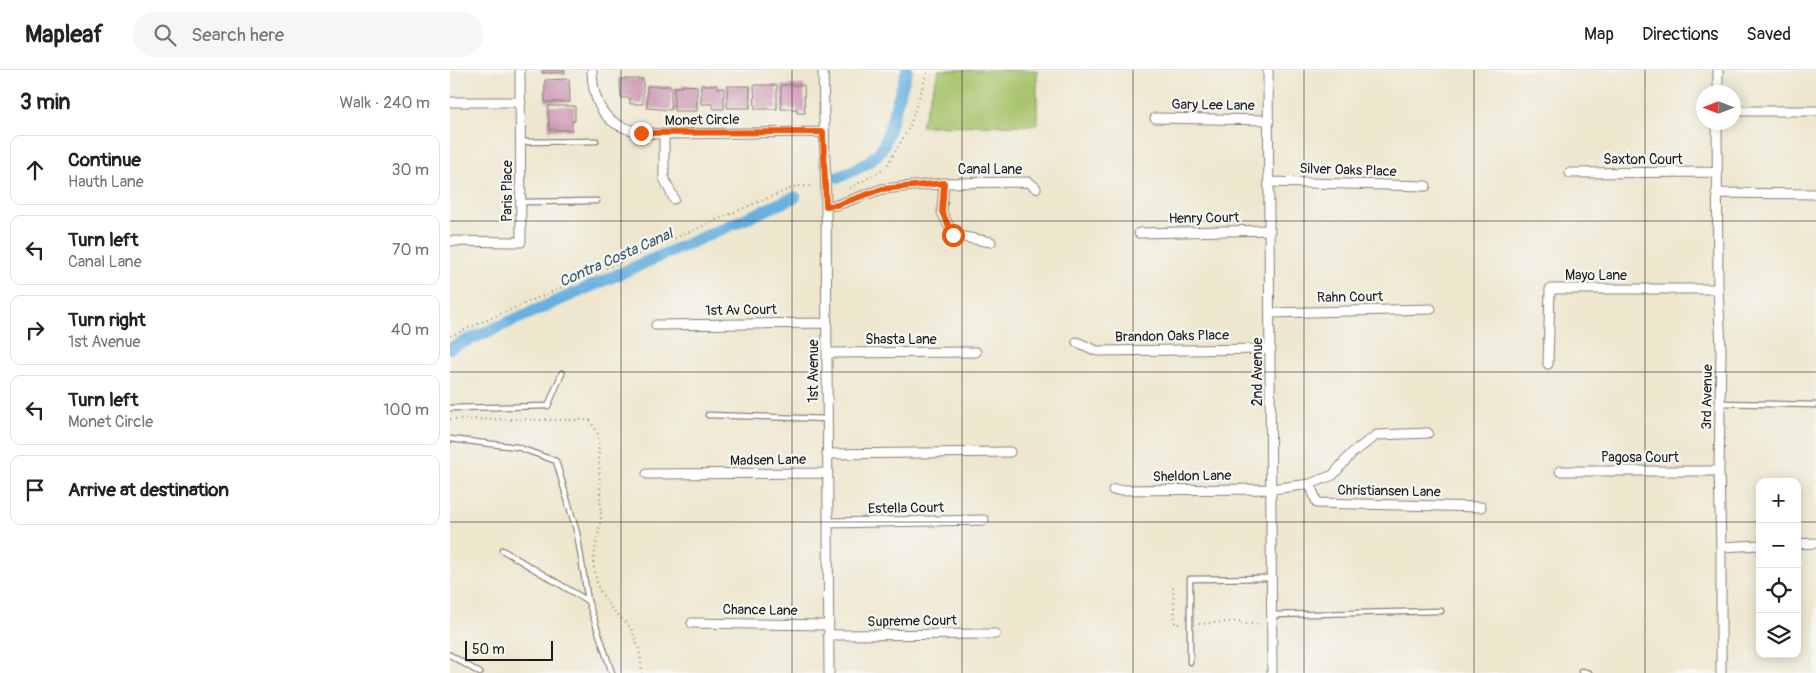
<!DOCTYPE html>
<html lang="en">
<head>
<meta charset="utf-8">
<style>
	:root { --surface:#fff; --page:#f6f6f6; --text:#222; --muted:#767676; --line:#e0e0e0 }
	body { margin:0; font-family:Pangolin,sans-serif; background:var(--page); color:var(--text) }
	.controls { position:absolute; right:15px; bottom:15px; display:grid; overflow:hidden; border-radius:10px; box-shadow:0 2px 12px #0003 }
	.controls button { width:45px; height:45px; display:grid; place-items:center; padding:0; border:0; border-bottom:1px solid var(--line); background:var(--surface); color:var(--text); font:25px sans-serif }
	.compass { position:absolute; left:1246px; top:15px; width:45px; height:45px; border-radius:50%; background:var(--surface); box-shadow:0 2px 12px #0003; rotate:270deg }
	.scale { position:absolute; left:15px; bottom:12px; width:88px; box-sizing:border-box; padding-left:5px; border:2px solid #1c1c1c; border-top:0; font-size:14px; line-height:18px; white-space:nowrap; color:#1c1c1c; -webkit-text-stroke:4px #f6f6f2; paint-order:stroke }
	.stop { position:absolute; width:15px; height:15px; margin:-11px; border:4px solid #ea580c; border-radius:50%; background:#fff }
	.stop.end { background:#ea580c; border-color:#fff; box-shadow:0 1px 5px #0008 }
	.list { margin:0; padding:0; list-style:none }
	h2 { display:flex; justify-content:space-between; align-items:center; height:65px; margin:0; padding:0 20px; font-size:21px }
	h2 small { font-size:16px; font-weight:400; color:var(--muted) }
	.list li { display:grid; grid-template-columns:32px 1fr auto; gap:15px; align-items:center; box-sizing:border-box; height:70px; margin:0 10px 10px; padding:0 10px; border:1px solid var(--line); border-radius:10px }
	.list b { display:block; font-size:19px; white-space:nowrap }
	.list p { margin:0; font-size:16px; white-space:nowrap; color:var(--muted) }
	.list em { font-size:16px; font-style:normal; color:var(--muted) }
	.icon { flex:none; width:28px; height:28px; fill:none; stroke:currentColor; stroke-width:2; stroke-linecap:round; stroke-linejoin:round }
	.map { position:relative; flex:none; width:1366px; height:603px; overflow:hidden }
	header { display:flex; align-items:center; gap:30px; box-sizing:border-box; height:70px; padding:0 25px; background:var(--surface); border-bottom:1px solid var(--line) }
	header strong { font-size:24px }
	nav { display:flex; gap:28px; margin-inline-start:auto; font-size:18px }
	.search { width:350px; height:45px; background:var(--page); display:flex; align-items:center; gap:12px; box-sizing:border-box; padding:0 18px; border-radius:28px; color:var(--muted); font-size:19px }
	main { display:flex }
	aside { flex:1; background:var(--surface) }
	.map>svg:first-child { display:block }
	.green { fill:#a7c36a; stroke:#627043 }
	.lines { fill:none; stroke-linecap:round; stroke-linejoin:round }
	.canal { stroke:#67b0df; stroke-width:12 }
	.building { fill:#cb93b0 }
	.service-casing { stroke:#858174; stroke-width:7 }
	.minor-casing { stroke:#858174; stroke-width:11 }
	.path { stroke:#858174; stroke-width:2; stroke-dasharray:1 4; stroke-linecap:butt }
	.service { stroke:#fff; stroke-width:4.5 }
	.minor { stroke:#fff; stroke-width:9 }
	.route { stroke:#ea580c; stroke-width:6 }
	.grid { fill:none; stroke:#1c1c1c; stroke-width:1; stroke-opacity:0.55 }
	.labels { text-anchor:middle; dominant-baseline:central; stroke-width:4.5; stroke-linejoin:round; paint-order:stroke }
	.street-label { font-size:14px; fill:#1c1c1c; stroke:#f6f6f2 }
	.water-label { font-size:15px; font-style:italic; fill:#3a576a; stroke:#f6f6f2 }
</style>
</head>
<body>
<header>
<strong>Mapleaf</strong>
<div class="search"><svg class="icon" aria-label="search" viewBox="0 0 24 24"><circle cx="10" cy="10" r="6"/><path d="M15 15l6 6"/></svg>Search here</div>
<nav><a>Map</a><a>Directions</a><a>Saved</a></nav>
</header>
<main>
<aside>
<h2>3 min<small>Walk · 240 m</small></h2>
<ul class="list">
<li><svg class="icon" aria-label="ahead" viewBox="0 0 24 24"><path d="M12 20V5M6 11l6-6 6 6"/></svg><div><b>Continue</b><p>Hauth Lane</p></div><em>30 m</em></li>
<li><svg class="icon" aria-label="left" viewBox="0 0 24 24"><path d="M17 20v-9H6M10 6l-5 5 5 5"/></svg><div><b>Turn left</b><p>Canal Lane</p></div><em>70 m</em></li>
<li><svg class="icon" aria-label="right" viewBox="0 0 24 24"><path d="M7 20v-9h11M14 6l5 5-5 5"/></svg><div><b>Turn right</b><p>1st Avenue</p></div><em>40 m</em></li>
<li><svg class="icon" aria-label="left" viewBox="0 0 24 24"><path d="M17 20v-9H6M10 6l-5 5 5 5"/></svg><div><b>Turn left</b><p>Monet Circle</p></div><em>100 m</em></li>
<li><svg class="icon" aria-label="arrive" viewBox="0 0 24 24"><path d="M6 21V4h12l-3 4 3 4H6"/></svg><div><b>Arrive at destination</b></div></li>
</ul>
</aside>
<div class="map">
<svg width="1366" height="603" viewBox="0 0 1366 603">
	<rect width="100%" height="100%" fill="#f6f6f2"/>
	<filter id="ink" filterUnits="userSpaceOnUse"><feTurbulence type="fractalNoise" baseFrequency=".02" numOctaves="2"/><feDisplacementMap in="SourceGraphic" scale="10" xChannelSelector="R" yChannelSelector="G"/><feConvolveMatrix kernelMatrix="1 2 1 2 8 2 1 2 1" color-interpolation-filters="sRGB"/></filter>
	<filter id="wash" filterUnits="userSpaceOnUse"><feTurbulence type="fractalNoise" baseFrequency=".0096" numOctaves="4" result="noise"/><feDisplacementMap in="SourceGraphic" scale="20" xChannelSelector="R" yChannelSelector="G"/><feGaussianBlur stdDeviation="1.12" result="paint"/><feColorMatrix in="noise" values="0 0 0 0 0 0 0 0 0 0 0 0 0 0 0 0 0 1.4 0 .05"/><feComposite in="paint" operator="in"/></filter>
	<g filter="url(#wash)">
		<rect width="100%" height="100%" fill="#eee6cd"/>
		<!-- green -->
		<path class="green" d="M489,0H587V55L471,56Z"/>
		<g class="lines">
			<!-- canal -->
			<path class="canal" d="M389,107C407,99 424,92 434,75L457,0
				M0,278L345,127"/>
		</g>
		<g id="blocks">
			<!-- building -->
			<path class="building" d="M92,0H115V3H92Z
				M119,9L120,32H95V10Z
				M170,9H193V34H180V28H171Z
				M232,15L247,16V41H224V17H232Z
				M251,15H267V18H274V39H264L262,34H251Z
				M304,15H327V39H305Z
				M331,15H354L355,43H347V39H331Z
				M197,16H221V40L197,38Z
				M277,16H300V38H277Z
				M98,36H125V51H122V60H99Z"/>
		</g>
	</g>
	<g filter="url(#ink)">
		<use href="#blocks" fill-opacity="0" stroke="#858174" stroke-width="1"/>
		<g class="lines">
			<defs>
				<path id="service" d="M71,72L146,71
					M71,132L147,131
					M1270,333L1366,335
					M0,338L98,336L112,303
					M258,345L377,349
					M0,369L67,377L106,391L127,463L138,531L162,603
					M52,480L138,531
					M822,545L991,541
					M0,585L30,603
					M740,592V509L822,508
					M1131,601L1139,603"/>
				<path id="minor" d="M142,0C143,50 168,63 214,64L373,62
					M373,0L376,136L379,603
					M818,0L822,603
					M1268,0V22
					M0,32H71
					M1284,41H1366
					M705,48L819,50
					M1267,52L1268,219L1271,279L1269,401L1271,477V603
					M214,64V108L224,129
					M1120,103L1267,102
					M819,112L976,116
					M494,113L492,142L503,165L541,172
					M1266,123L1366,124
					M376,136L387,135L432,119L494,113L579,112L586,118
					M689,163L820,160
					M0,171L71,172L70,0
					M820,243L981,239
					M206,255L377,253
					M627,272L647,281L821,279
					M377,283L526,282
					M1098,294L1100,219H1268
					M377,384L560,382
					M1110,401H1269
					M197,404L377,403
					M860,414L867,433L1031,437
					M663,420L822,419L860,414L883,405L902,383L927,365L978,363
					M378,453L534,450
					M1347,474L1366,473
					M1271,477L1310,475
					M242,553L378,555
					M378,565L545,564"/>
			</defs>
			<!-- service casing -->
			<use href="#service" class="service-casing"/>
			<!-- minor casing -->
			<use href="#minor" class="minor-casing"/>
			<!-- path -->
			<path class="path" d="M400,118L435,99L459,58L478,0
				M0,266L294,138L347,116H364
				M0,349L140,350L148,364L151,448L143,492L148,518L160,537L181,558L190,582L192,603
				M723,517L725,554H731
				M749,554L791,551V554H811"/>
			<!-- service -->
			<use href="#service" class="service"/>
			<!-- minor -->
			<use href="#minor" class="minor"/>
		</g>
	</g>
	<g class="lines" filter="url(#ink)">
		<!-- route -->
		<path class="route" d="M191,63L373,62L376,136L387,135L432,119L494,113L492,142L503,165"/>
	</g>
	<!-- grid -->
	<path class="grid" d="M171,0V603M342,0V603M512,0V603M683,0V603M854,0V603M1024,0V603M1195,0V603M0,151H1366M0,302H1366M0,452H1310M1347,452H1366"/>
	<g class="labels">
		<!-- street labels -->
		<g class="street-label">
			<text transform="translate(763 35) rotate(1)">Gary Lee Lane</text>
			<text transform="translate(252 50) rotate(-1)">Monet Circle</text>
			<text x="1193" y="89">Saxton Court</text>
			<text x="540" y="99">Canal Lane</text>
			<text transform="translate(898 100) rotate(2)">Silver Oaks Place</text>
			<text transform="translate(57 121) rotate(-90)">Paris Place</text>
			<text transform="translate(754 148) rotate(-1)">Henry Court</text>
			<text x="1146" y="205">Mayo Lane</text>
			<text transform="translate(900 227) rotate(-1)">Rahn Court</text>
			<text transform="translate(291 240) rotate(-1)">1st Av Court</text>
			<text transform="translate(722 266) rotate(-1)">Brandon Oaks Place</text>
			<text x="451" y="269">Shasta Lane</text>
			<text transform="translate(363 301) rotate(-90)">1st Avenue</text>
			<text transform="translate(807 302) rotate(-90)">2nd Avenue</text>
			<text transform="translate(1257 327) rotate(-89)">3rd Avenue</text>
			<text x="1190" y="387">Pagosa Court</text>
			<text transform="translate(318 390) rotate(-1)">Madsen Lane</text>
			<text transform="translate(742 406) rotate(-1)">Sheldon Lane</text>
			<text transform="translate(939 421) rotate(1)">Christiansen Lane</text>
			<text transform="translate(456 438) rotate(-1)">Estella Court</text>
			<text transform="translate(310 540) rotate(1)">Chance Lane</text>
			<text transform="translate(462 551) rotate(-1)">Supreme Court</text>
		</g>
		<!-- water labels -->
		<g class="water-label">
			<text transform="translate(166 188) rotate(-24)">Contra Costa Canal</text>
		</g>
	</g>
</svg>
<div class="controls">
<button>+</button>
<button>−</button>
<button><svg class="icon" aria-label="locate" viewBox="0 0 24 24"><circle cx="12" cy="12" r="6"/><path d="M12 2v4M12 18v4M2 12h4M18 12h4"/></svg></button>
<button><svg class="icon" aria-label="layers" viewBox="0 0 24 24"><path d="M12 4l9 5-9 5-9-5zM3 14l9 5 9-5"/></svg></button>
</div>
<svg class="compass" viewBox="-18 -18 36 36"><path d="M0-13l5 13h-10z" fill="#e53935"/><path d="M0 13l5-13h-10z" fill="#767676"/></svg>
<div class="scale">50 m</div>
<div class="stop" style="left:503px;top:165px"></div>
<div class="stop end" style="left:191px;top:63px"></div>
</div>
</main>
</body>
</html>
